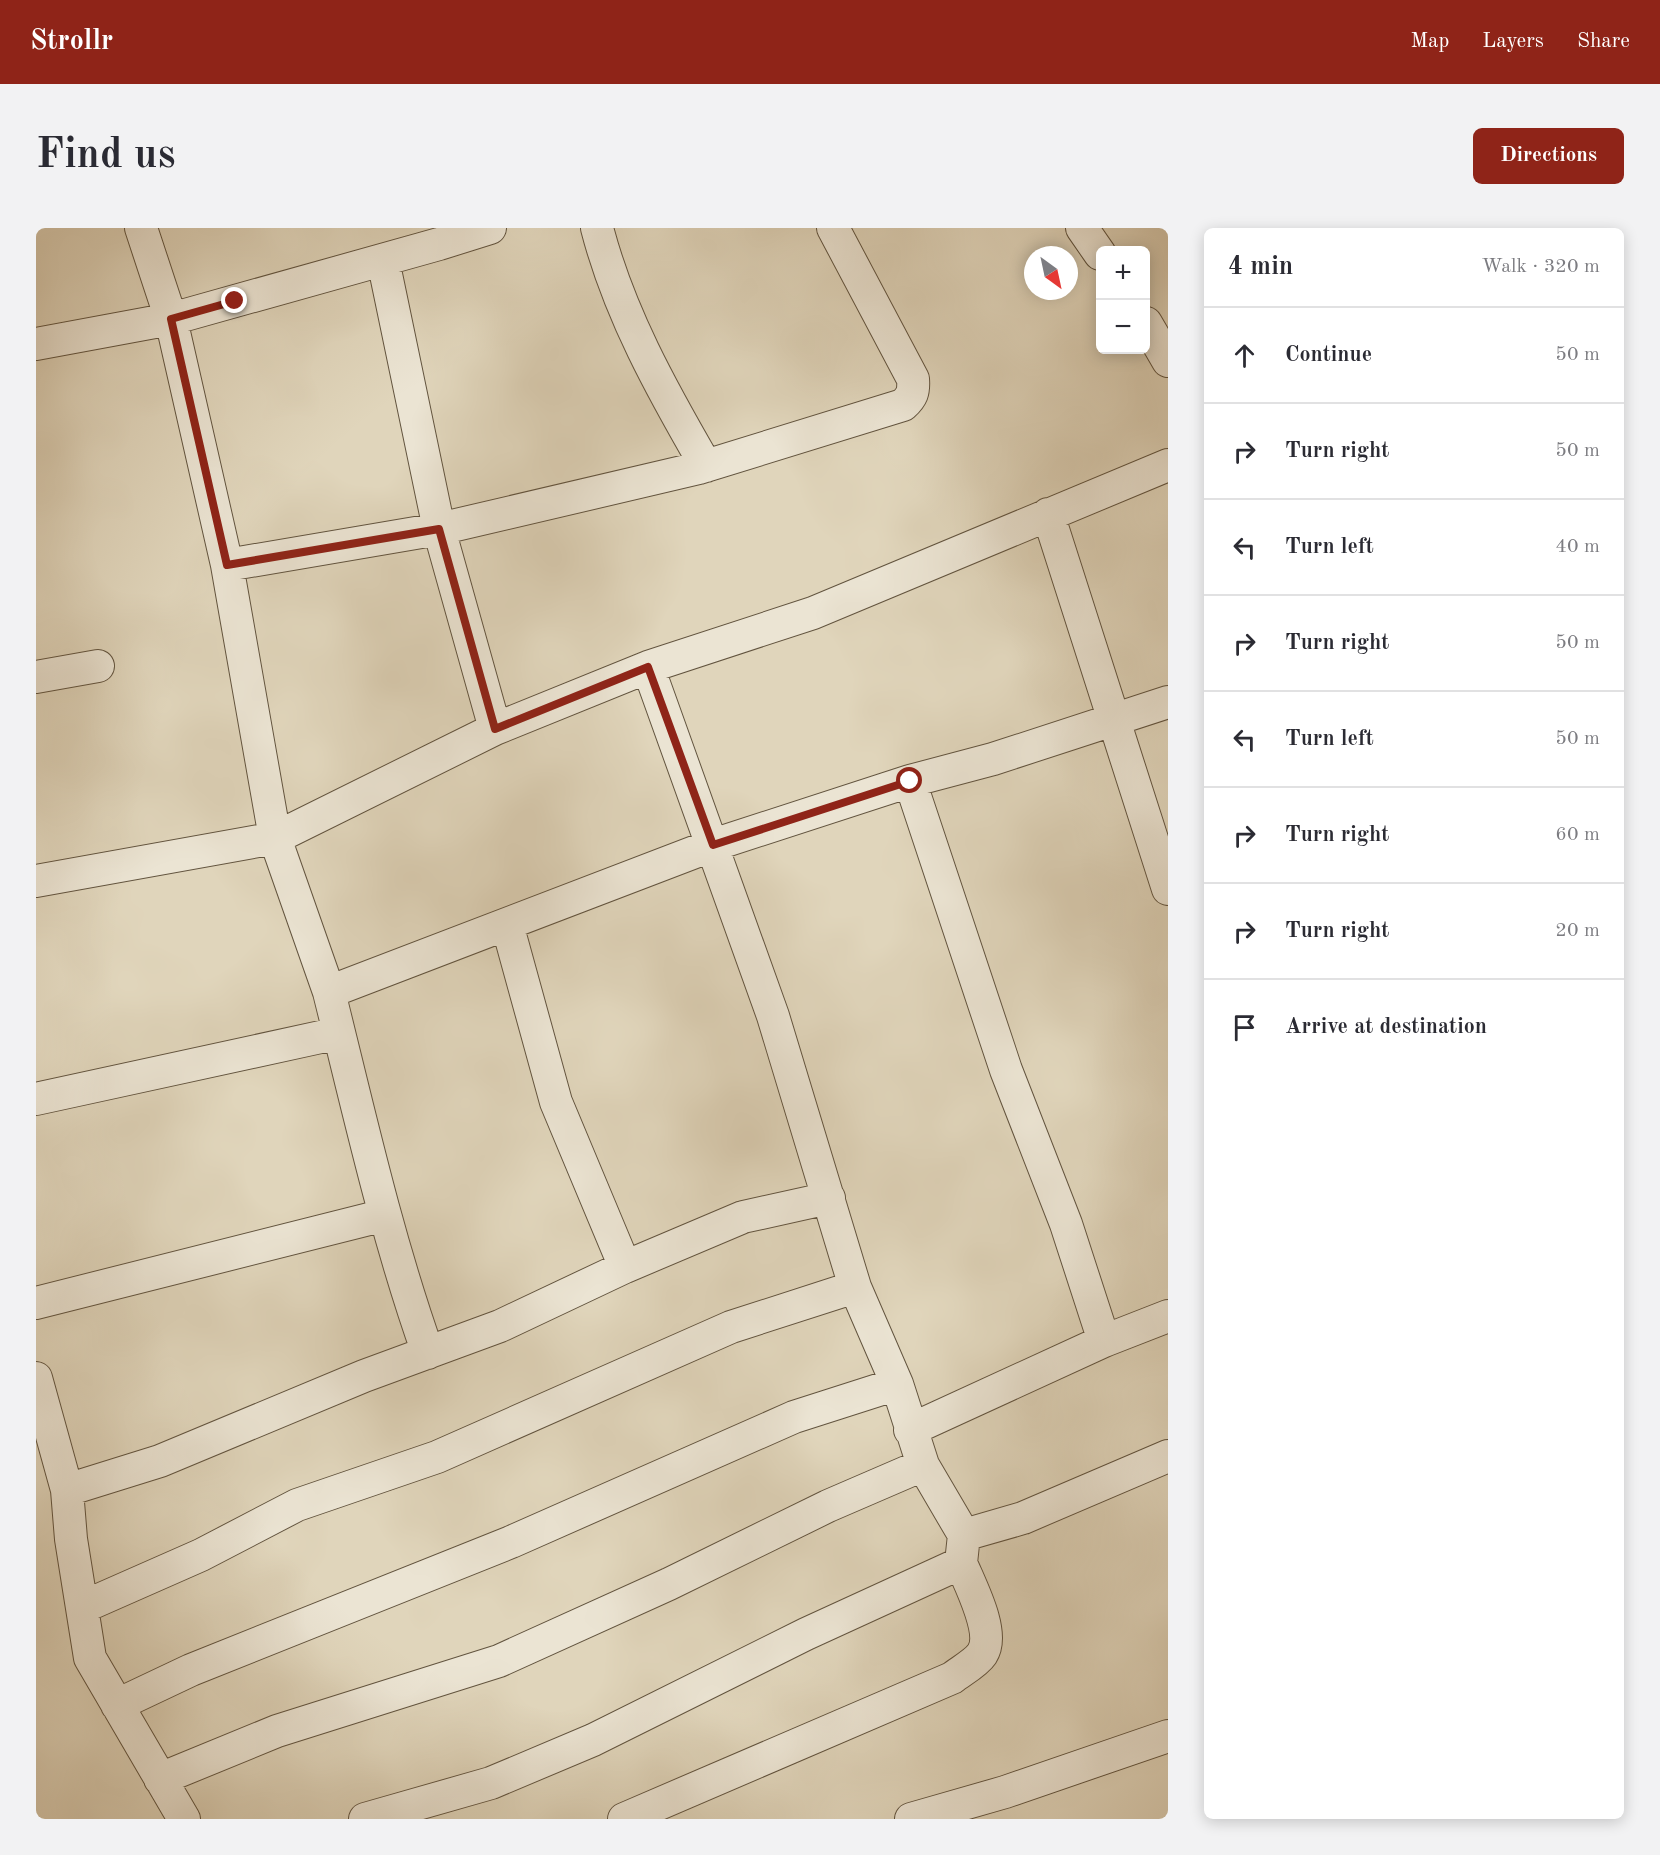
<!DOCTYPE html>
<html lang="en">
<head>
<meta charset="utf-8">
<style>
	:root { --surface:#fff; --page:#f2f2f3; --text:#2b2b33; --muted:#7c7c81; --line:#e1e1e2; --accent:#8f2418 }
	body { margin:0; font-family:"Old Standard TT",serif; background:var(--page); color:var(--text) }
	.controls { position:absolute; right:18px; top:18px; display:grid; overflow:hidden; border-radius:9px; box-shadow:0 3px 15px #0003 }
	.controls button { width:54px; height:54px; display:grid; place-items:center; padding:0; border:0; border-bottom:2px solid var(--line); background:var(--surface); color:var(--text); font:30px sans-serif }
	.compass { position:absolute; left:988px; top:18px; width:54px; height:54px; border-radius:50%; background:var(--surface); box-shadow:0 3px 15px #0003; rotate:147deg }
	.stop { position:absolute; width:18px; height:18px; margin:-14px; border:4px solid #8f2418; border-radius:50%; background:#fff }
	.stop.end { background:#8f2418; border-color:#fff; box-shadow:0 2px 6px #0008 }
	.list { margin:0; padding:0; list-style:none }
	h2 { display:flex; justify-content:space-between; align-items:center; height:78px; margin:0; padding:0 24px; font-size:26px }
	h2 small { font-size:20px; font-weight:400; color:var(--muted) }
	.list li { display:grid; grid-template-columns:39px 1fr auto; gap:18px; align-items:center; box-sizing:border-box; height:96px; padding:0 24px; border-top:2px solid var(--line) }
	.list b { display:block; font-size:22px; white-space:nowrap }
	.list em { font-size:20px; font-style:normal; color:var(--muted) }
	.icon { flex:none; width:33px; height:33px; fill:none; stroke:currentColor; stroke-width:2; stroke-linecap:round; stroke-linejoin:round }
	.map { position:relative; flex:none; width:1132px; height:1591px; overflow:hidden; border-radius:9px }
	header { display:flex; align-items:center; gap:36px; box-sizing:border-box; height:84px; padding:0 30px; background:var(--accent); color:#fff }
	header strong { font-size:28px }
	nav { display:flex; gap:33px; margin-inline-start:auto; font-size:21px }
	.intro { display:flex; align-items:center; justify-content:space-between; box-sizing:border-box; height:144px; padding:0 36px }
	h1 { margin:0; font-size:42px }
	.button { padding:15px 27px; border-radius:9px; background:var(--accent); color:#fff; font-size:21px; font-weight:700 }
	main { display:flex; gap:36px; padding:0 36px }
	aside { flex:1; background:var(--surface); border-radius:9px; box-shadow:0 3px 15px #0003 }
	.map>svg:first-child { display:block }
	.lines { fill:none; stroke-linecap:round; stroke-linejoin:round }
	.street-casing { stroke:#62543f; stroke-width:34 }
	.street { stroke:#ebe4d3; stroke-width:32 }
	.route { stroke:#8f2418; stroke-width:8 }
</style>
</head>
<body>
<header>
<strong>Strollr</strong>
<nav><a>Map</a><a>Layers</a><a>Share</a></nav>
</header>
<div class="intro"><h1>Find us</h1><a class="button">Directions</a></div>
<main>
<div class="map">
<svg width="1132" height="1591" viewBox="0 0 1132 1591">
	<rect width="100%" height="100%" fill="#e0d5bb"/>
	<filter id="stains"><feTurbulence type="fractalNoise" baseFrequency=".00333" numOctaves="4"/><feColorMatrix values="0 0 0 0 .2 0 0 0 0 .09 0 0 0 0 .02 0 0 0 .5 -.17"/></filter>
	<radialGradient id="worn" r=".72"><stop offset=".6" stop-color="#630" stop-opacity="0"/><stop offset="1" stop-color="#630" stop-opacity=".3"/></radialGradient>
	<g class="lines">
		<defs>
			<path id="street" d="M105,0L135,91L191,337L239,610L293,764L677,617L874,553
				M561,0C583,85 626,162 670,238
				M1046,0L1064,26
				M347,32L403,301L459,501
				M1110,95L1132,133
				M0,116L135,91L403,16L454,0
				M1012,286L1132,661
				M191,337L403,301L663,240L867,177C876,169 878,164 877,151L797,0
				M612,439L737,788L819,1059L861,1156L887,1237L928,1307
				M0,449L62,438
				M0,653L239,610L459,501L612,439L777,385L1132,237
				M471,696L520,874L589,1039
				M293,764C323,884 350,1007 392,1125
				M0,871L303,805
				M0,1075L349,987
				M1068,1113L1030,996L970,842L874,553L957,531L1132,474
				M0,1150L31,1262L35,1311L54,1430L148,1591
				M874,1202L1068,1113L1132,1088
				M31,1262L124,1233L328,1148L464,1098L589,1039L707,989L793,970
				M47,1379L165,1327L261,1277L401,1229L695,1099L819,1059
				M81,1477L155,1442L475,1314L758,1189L861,1156
				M124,1551L241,1503L463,1433L633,1356L792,1278L887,1237
				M329,1591L455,1555L557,1512L770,1406L925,1335L928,1307L987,1290L1132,1228
				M588,1591L916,1450C925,1443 940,1435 946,1426C960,1405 934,1357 925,1335
				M875,1591L969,1564L1132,1508"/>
		</defs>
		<!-- street casing -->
		<use href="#street" class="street-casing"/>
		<!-- street -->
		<use href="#street" class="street"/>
	</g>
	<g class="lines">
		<!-- route -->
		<path class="route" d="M199,73L135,91L191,337L403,301L459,501L612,439L677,617L874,553"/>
	</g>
	<rect width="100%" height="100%" filter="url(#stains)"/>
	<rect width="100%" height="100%" fill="url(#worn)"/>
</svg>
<div class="controls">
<button>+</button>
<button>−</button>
</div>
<svg class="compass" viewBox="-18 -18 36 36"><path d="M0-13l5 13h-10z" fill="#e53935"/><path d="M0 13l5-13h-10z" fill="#7c7c81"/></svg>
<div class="stop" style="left:874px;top:553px"></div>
<div class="stop end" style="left:199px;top:73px"></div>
</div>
<aside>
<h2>4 min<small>Walk · 320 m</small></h2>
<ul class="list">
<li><svg class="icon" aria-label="ahead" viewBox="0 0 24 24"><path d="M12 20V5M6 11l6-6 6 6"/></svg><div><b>Continue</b></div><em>50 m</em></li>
<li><svg class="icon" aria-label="right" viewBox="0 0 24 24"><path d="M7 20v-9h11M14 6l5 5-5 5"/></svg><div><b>Turn right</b></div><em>50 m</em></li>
<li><svg class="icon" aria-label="left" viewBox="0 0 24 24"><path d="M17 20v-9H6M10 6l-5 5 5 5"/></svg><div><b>Turn left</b></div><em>40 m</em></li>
<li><svg class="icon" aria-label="right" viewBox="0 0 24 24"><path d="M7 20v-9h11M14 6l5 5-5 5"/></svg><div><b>Turn right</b></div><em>50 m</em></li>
<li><svg class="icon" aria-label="left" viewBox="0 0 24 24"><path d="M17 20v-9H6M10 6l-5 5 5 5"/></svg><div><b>Turn left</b></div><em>50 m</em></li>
<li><svg class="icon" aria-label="right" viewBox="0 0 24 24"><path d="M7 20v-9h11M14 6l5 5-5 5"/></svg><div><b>Turn right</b></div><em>60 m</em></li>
<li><svg class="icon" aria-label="right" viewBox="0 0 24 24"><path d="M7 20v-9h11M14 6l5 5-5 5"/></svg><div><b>Turn right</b></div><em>20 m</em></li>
<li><svg class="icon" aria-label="arrive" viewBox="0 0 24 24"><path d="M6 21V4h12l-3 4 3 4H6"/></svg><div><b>Arrive at destination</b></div></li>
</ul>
</aside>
</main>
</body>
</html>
